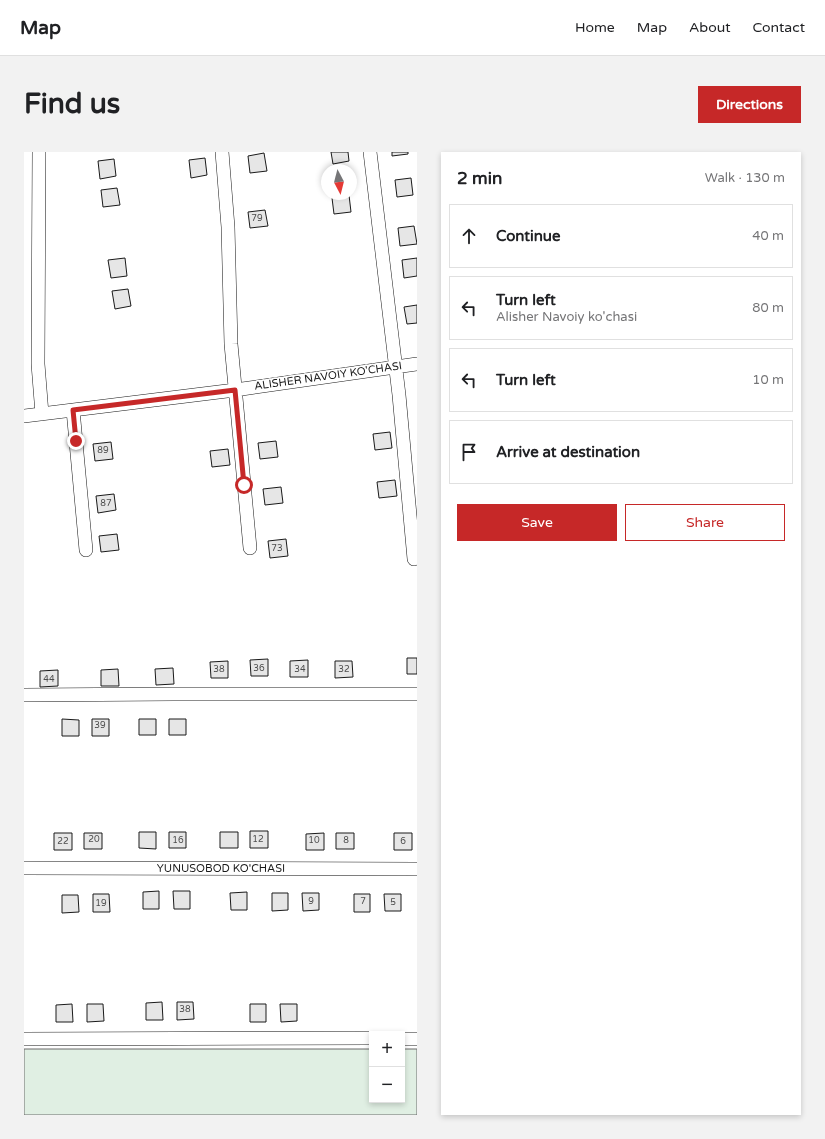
<!DOCTYPE html>
<html lang="en">
<head>
<meta charset="utf-8">
<style>
	:root { --surface:#fff; --page:#f2f2f2; --text:#202124; --muted:#757577; --line:#e0e0e0; --accent:#c62828 }
	body { margin:0; font-family:"Varela Round",sans-serif; background:var(--page); color:var(--text) }
	.controls { position:absolute; right:12px; bottom:12px; display:grid; overflow:hidden; border-radius:0px; box-shadow:0 2px 6px #0003 }
	.controls button { width:36px; height:36px; display:grid; place-items:center; padding:0; border:0; border-bottom:1px solid var(--line); background:var(--surface); color:var(--text); font:20px sans-serif }
	.compass { position:absolute; left:297px; top:12px; width:36px; height:36px; border-radius:50%; background:var(--surface); box-shadow:0 2px 6px #0003; rotate:173deg }
	.stop { position:absolute; width:12px; height:12px; margin:-9px; border:3px solid #c62828; border-radius:50%; background:#fff }
	.stop.end { background:#c62828; border-color:#fff; box-shadow:0 1px 4px #0008 }
	.list { margin:0; padding:0; list-style:none }
	h2 { display:flex; justify-content:space-between; align-items:center; height:52px; margin:0; padding:0 16px; font-size:17px }
	h2 small { font-size:13px; font-weight:400; color:var(--muted) }
	.list li { display:grid; grid-template-columns:26px 1fr auto; gap:12px; align-items:center; box-sizing:border-box; height:64px; margin:0 8px 8px; padding:0 8px; border:1px solid var(--line); border-radius:0px }
	.list b { display:block; font-size:15px; white-space:nowrap }
	.list p { margin:0; font-size:13px; white-space:nowrap; color:var(--muted) }
	.list em { font-size:13px; font-style:normal; color:var(--muted) }
	.actions { display:flex; gap:8px; padding:12px 16px }
	.actions a { flex:1; padding:9px 0; border:1px solid var(--accent); border-radius:0px; text-align:center; font-size:14px; color:var(--accent) }
	.actions .main { background:var(--accent); color:#fff }
	.icon { flex:none; width:22px; height:22px; fill:none; stroke:currentColor; stroke-width:2; stroke-linecap:round; stroke-linejoin:round }
	.map { position:relative; flex:none; width:393px; height:963px; overflow:hidden; border-radius:0px }
	header { display:flex; align-items:center; gap:24px; box-sizing:border-box; height:56px; padding:0 20px; background:var(--surface); border-bottom:1px solid var(--line) }
	header strong { font-size:19px }
	nav { display:flex; gap:22px; margin-inline-start:auto; font-size:14px }
	.intro { display:flex; align-items:center; justify-content:space-between; box-sizing:border-box; height:96px; padding:0 24px }
	h1 { margin:0; font-size:28px }
	.button { padding:10px 18px; border-radius:0px; background:var(--accent); color:#fff; font-size:14px; font-weight:700 }
	main { display:flex; gap:24px; padding:0 24px }
	aside { flex:1; background:var(--surface); border-radius:0px; box-shadow:0 2px 6px #0003 }
	.map>svg:first-child { display:block }
	.green { fill:#e0efe3; stroke:#6a6a6a }
	.building { fill:#e6e6e6; stroke:#1a1a1a }
	.lines { fill:none; stroke-linecap:round; stroke-linejoin:round }
	.minor-casing { stroke:#1a1a1a; stroke-width:14 }
	.minor { stroke:#fff; stroke-width:13 }
	.route { stroke:#c62828; stroke-width:5 }
	.labels { text-anchor:middle; dominant-baseline:central; stroke-width:3; stroke-linejoin:round; paint-order:stroke }
	.number-label { font-size:9px; fill:#4d4d4d }
	.street-label { font-size:11px; fill:#1a1a1a; stroke:#fff }
</style>
</head>
<body>
<header>
<strong>Map</strong>
<nav><a>Home</a><a>Map</a><a>About</a><a>Contact</a></nav>
</header>
<div class="intro"><h1>Find us</h1><a class="button">Directions</a></div>
<main>
<div class="map">
<svg width="393" height="963" viewBox="0 0 393 963">
	<rect width="100%" height="100%" fill="#fff"/>
	<!-- green -->
	<path class="green" d="M0,897H348V948H378V897H393V963H0Z"/>
	<!-- building -->
	<path class="building" d="M307,0H324L325,9L309,12Z
		M368,0H384V2L368,4Z
		M240,1L243,19L226,21L224,4Z
		M181,6L183,23L167,26L165,8Z
		M90,7L92,24L76,27L74,9Z
		M387,26L389,43L373,45L371,28Z
		M93,36L96,53L79,55L77,38Z
		M325,43L327,60L310,62L308,46Z
		M241,58L244,74L226,76L224,60Z
		M390,74L393,92L376,94L374,76Z
		M101,106L103,124L87,126L84,108Z
		M393,106V124L380,126L378,108Z
		M104,137L107,154L91,157L88,139Z
		M393,153V171L383,172L380,155Z
		M366,280L368,296L351,298L349,282Z
		M252,289L254,305L236,307L234,291Z
		M87,290L89,307L71,309L69,292Z
		M204,297L206,313L188,315L186,299Z
		M371,328L373,344L355,346L353,330Z
		M257,335L259,351L241,353L239,337Z
		M90,342L92,358L74,361L72,344Z
		M93,382L95,398L77,400L75,384Z
		M262,387L264,404L246,406L244,389Z
		M383,506H393V522H383Z
		M244,507V524H227L226,508Z
		M284,508V525H266V509Z
		M204,509V526H187L186,510Z
		M311,509H328L329,525L311,526Z
		M149,516L150,532L132,533L131,517Z
		M94,517L95,534H77V518Z
		M34,518V534L16,535V519Z
		M38,567L55,568V584H38Z
		M68,567H85V584H68Z
		M115,567H132V583H115Z
		M145,567H162V583H145Z
		M226,679H244V696H226Z
		M115,680H132V697L115,696Z
		M145,680H162V696H145Z
		M196,680H214V696H196Z
		M30,681H48V698H30Z
		M60,681H78V697H60Z
		M300,681V698H282V682Z
		M312,681H330V697H312Z
		M370,681H388V698H370Z
		M135,739V757H119V740Z
		M149,739H166V757H150Z
		M223,740V758H207L206,741Z
		M248,741H264V758L248,759Z
		M278,741H295V758L279,759Z
		M69,742H85L86,760H69Z
		M330,742H346V760H330Z
		M360,742H377V759H361Z
		M38,743H54L55,760L38,761Z
		M138,850L139,868H122V851Z
		M153,850H169L170,867L153,868Z
		M48,852L49,870H32V853Z
		M63,852H79L80,869L63,870Z
		M226,852H242V870H226Z
		M256,852H273V869L257,870Z"/>
	<g class="lines">
		<defs>
			<path id="minor" d="M15,0L14,212L18,262
				M198,0L204,75L207,192L226,396
				M346,0L375,243L390,407
				M49,258L62,398
				M0,264L211,238L393,212
				M0,543L149,542H393
				M0,716L393,717
				M0,887L348,886
				M378,887H393"/>
		</defs>
		<!-- minor casing -->
		<use href="#minor" class="minor-casing"/>
		<!-- minor -->
		<use href="#minor" class="minor"/>
	</g>
	<g class="lines">
		<!-- route -->
		<path class="route" d="M52,289L49,258L211,238L220,333"/>
	</g>
	<g class="labels">
		<!-- number labels -->
		<g class="number-label">
			<text x="233" y="66">79</text>
			<text x="79" y="298">89</text>
			<text x="82" y="351">87</text>
			<text x="253" y="396">73</text>
			<text x="235" y="516">36</text>
			<text x="195" y="517">38</text>
			<text x="276" y="517">34</text>
			<text x="320" y="517">32</text>
			<text x="25" y="527">44</text>
			<text x="76" y="573">39</text>
			<text x="70" y="687">20</text>
			<text x="234" y="687">12</text>
			<text x="154" y="688">16</text>
			<text x="290" y="688">10</text>
			<text x="322" y="688">8</text>
			<text x="39" y="689">22</text>
			<text x="379" y="689">6</text>
			<text x="287" y="749">9</text>
			<text x="339" y="749">7</text>
			<text x="369" y="750">5</text>
			<text x="77" y="751">19</text>
			<text x="161" y="857">38</text>
		</g>
		<!-- street labels -->
		<g class="street-label">
			<text transform="translate(304 224) rotate(-8)">ALISHER NAVOIY KO'CHASI</text>
			<text x="197" y="716">YUNUSOBOD KO'CHASI</text>
		</g>
	</g>
</svg>
<div class="controls">
<button>+</button>
<button>−</button>
</div>
<svg class="compass" viewBox="-18 -18 36 36"><path d="M0-13l5 13h-10z" fill="#e53935"/><path d="M0 13l5-13h-10z" fill="#757577"/></svg>
<div class="stop" style="left:220px;top:333px"></div>
<div class="stop end" style="left:52px;top:289px"></div>
</div>
<aside>
<h2>2 min<small>Walk · 130 m</small></h2>
<ul class="list">
<li><svg class="icon" aria-label="ahead" viewBox="0 0 24 24"><path d="M12 20V5M6 11l6-6 6 6"/></svg><div><b>Continue</b></div><em>40 m</em></li>
<li><svg class="icon" aria-label="left" viewBox="0 0 24 24"><path d="M17 20v-9H6M10 6l-5 5 5 5"/></svg><div><b>Turn left</b><p>Alisher Navoiy ko'chasi</p></div><em>80 m</em></li>
<li><svg class="icon" aria-label="left" viewBox="0 0 24 24"><path d="M17 20v-9H6M10 6l-5 5 5 5"/></svg><div><b>Turn left</b></div><em>10 m</em></li>
<li><svg class="icon" aria-label="arrive" viewBox="0 0 24 24"><path d="M6 21V4h12l-3 4 3 4H6"/></svg><div><b>Arrive at destination</b></div></li>
</ul>
<div class="actions"><a class="main">Save</a><a>Share</a></div>
</aside>
</main>
</body>
</html>
